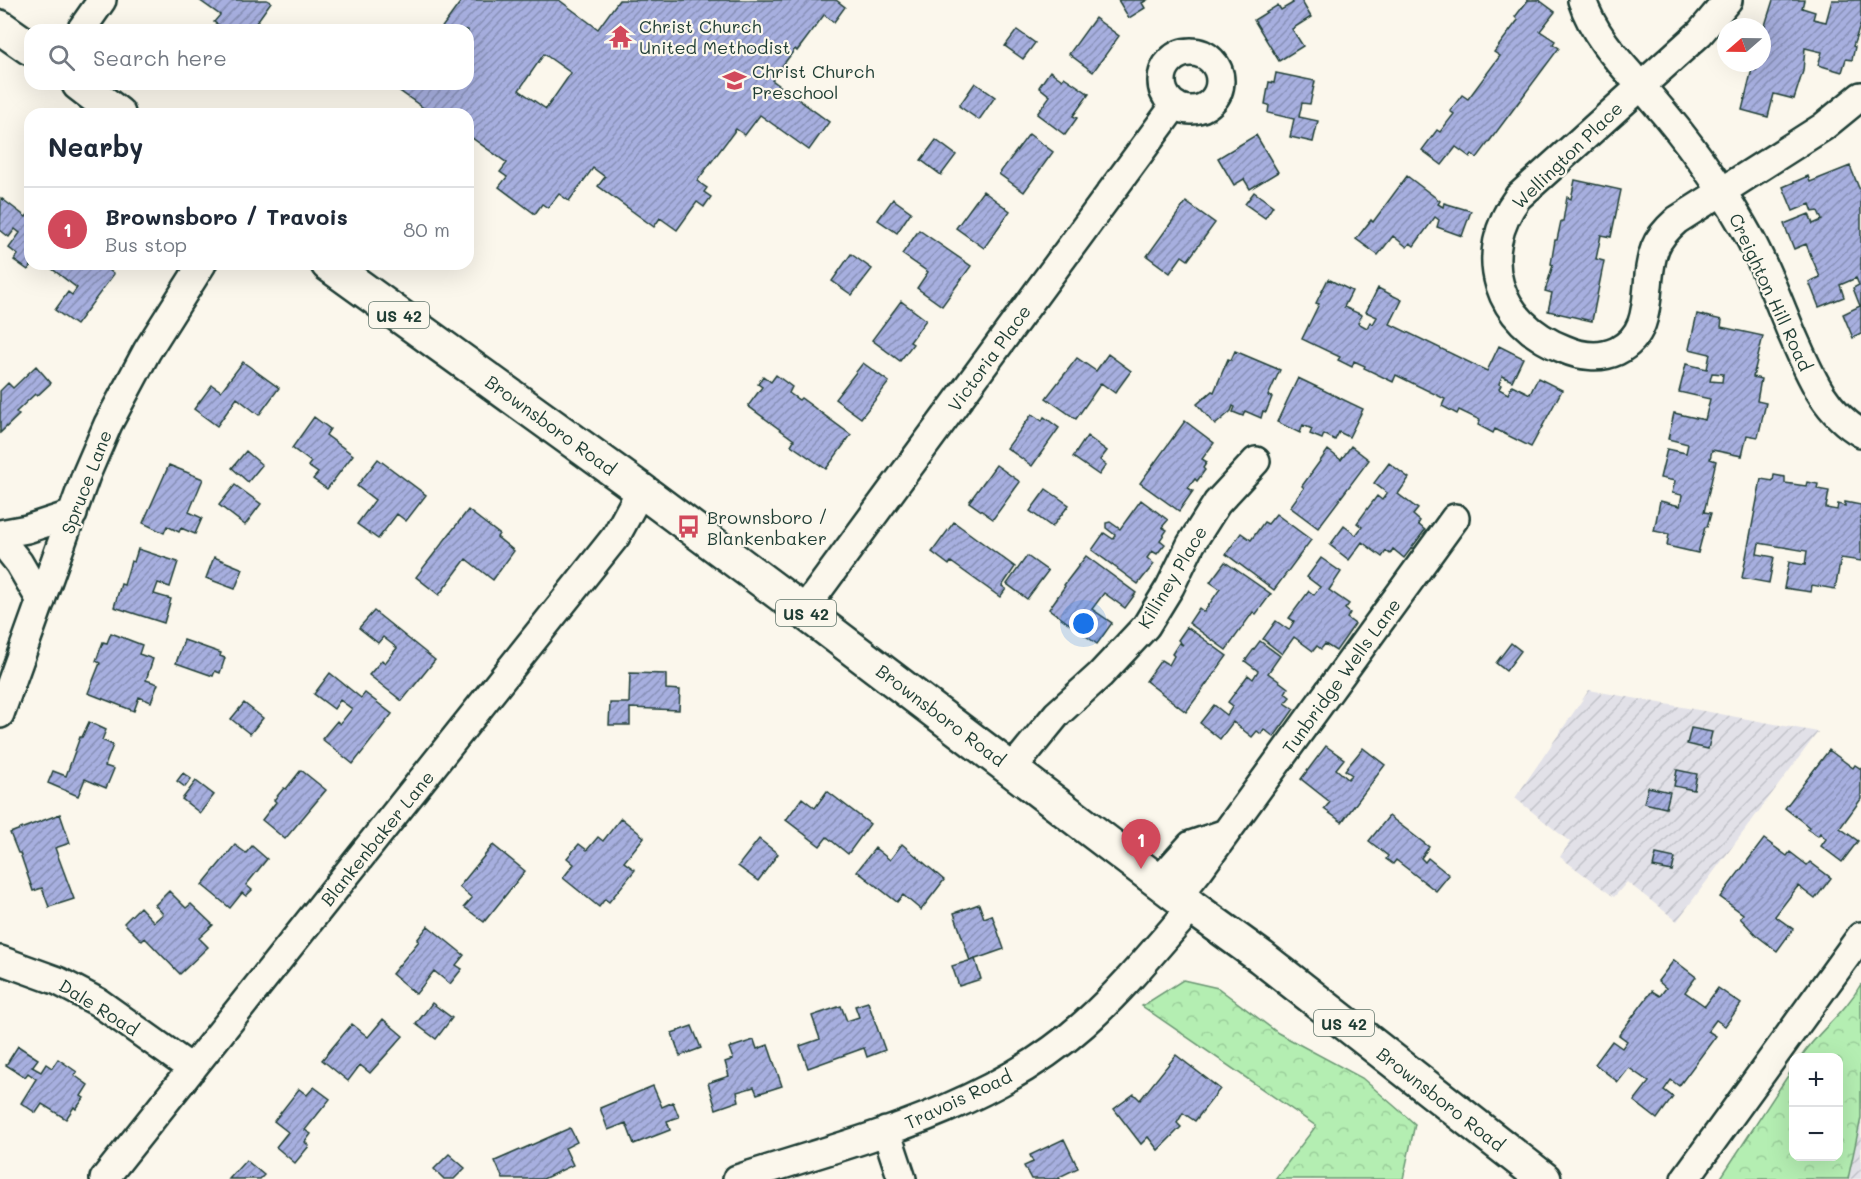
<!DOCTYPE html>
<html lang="en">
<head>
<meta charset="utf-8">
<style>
	:root { --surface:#fff; --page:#f6f6f7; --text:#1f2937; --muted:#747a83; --line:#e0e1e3; --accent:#d1495b }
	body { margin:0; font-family:Mali,sans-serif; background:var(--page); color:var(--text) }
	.controls { position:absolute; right:18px; bottom:18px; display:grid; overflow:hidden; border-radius:12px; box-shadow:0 6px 24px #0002 }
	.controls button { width:54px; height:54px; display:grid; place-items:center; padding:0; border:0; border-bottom:2px solid var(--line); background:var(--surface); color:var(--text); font:30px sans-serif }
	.compass { position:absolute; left:1717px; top:18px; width:54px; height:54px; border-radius:50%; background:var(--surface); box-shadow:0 6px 24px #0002; rotate:250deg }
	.you { position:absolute; left:1084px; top:624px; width:21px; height:21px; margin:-15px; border:4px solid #fff; border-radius:50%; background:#1a73e8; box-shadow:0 0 0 9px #1a73e833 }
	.badge { display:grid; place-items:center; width:39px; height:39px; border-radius:50%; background:var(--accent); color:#fff; font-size:20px; font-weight:700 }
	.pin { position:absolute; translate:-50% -50px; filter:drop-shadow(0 2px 3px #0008) }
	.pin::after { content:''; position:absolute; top:32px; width:21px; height:18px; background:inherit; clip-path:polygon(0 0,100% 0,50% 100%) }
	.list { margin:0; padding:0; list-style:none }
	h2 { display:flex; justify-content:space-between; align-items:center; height:78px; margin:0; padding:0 24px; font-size:26px }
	h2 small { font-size:20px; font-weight:400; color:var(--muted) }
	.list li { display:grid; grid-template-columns:39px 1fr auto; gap:18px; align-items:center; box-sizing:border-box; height:84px; padding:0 24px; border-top:2px solid var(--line) }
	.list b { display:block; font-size:22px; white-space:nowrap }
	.list p { margin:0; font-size:20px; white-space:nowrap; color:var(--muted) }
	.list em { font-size:20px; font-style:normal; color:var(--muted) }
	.icon { flex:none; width:33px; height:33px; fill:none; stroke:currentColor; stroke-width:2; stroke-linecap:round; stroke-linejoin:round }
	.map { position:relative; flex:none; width:1861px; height:1179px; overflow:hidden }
	.search { position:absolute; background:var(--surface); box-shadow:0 6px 24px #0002; left:24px; top:24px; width:450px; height:66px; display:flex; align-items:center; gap:15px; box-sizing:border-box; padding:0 21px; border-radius:18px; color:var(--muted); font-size:22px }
	.panel { position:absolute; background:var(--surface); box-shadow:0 6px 24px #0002; left:24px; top:108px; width:450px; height:162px; border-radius:18px }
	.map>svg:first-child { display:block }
	.industrial { fill:url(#industrial-furrows) }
	.forest { fill:url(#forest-crowns); stroke:#6a9673; stroke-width:1.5 }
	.building { fill:url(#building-hatch); stroke:#1f3d34; stroke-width:1.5; fill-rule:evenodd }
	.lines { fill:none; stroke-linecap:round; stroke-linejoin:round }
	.minor-casing { stroke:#1f3d34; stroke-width:32 }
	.major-casing { stroke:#1f3d34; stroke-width:38 }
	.minor { stroke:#fbf7ec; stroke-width:27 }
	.major { stroke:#fbf7ec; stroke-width:33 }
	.labels { text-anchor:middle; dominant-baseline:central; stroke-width:4.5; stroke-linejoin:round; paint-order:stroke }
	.shield { fill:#fbf7ec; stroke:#61756b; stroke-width:1.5 }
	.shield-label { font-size:16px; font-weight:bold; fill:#1f3d34 }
	.poi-label { font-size:18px; fill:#1f3d34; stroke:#fbf7ec; text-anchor:start }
	.street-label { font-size:18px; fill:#1f3d34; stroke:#fbf7ec }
</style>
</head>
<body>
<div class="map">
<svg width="1861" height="1179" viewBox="0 0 1861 1179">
	<defs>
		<pattern id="industrial-furrows" width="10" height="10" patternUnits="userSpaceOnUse" patternTransform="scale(1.5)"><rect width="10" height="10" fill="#e2e1e8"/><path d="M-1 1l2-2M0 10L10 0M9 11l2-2" fill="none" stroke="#c1c2c8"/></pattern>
		<pattern id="forest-crowns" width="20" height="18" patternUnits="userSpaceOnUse" patternTransform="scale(1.5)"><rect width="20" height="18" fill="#b4eeb2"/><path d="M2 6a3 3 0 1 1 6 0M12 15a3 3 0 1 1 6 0" fill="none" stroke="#9acd9a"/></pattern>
		<pattern id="building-hatch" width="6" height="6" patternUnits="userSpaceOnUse" patternTransform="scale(1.5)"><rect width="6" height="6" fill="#a7afdf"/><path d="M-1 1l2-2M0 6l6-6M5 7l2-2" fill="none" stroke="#8790b6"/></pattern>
	</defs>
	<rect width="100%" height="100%" fill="#fbf7ec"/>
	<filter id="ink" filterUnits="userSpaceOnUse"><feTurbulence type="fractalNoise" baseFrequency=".0167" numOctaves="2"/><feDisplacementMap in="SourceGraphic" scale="12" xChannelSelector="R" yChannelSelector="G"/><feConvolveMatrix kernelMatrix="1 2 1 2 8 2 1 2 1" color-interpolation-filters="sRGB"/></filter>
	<g filter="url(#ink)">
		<!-- industrial -->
		<path class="industrial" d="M1589,690L1818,732L1677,921L1627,882L1614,897L1560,857L1570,842L1515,798Z
			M1861,1118V1179H1848V1175Z"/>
		<!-- forest -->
		<path class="forest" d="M1183,980L1218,988L1278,1033L1362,1078L1415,1124L1403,1179H1275L1316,1126L1142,1006Z
			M1861,984V1118L1848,1179H1720L1793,1068L1794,1156H1838V1058L1801,1057C1819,1030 1845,1013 1861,984Z"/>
		<!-- building -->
		<path class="building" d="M199,0H267L271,2L251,30H226L214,22L220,15Z
			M462,0H559L598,29L619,0H836L845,7L834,22L824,15L797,51L795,49L772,80L829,122L809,150L760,115L745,135L736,129L697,181L707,188L704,192L711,197L704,207L697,202L677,230L660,218L654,227L598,186L605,177L593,168L569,201L559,194L548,208L542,204L535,214L499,187L507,177L500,172L507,163L468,135V114H432L397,89L401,84H468V30H440ZM544,54L571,73L546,109L519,90Z
			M1118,0H1147L1142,3L1145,8L1129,18Z
			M1291,0H1301L1311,17L1292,29L1303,46L1279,61L1254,20L1278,5L1281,10L1293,3Z
			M1528,0H1539L1555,12L1540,31L1555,41L1553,44L1559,48L1477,158L1472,154L1470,157L1456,147L1442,165L1422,150L1437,130L1440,132L1454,114L1450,111L1462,95L1468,99L1500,56L1494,52L1518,20L1515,17Z
			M1773,0H1804L1802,8L1815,12L1813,19L1826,22L1832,0H1861V23L1853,46L1855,47L1852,60L1846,59L1842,72L1818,65L1822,52L1805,48L1803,71L1794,99L1774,94L1768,117L1742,110L1752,69L1756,70L1758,63H1762V35Z
			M1095,18L1119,36L1093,72L1069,54Z
			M1017,30L1035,43L1023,59L1005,46Z
			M1050,71L1062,80L1064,77L1089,94L1073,116L1077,118L1065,135L1037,114L1050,96L1039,87Z
			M1276,73L1315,81L1310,104L1302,103L1299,117L1318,121L1313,142L1290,137L1294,119L1268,113L1269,105L1265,104L1269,82L1274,83Z
			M975,83L995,97L979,120L959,106Z
			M1029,134L1053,152L1024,192L999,174Z
			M1256,135L1278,172L1250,189L1244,179L1234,185L1218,158Z
			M936,140L956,155L941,175L921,160Z
			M1850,166L1861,193V334L1853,338L1843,314L1860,306L1853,288L1859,285L1856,278L1840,285L1844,297L1819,307L1809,282L1820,277L1806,244L1794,249L1784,224L1809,214L1813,224L1822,220L1818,211L1813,212L1810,204L1793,211L1783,187L1808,176L1810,182Z
			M1407,176L1440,201L1438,204L1443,207L1444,203L1471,211L1462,236L1437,227L1439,220L1435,217L1414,246L1410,243L1407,247L1393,236L1378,255L1356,239L1371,220L1373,222Z
			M1575,180L1621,190L1611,237L1601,235L1596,259L1604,261L1592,321L1548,311L1552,293L1545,291L1553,265L1551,264L1555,240H1557L1561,221H1563L1567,197L1571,199Z
			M983,191L1010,211L984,248L956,228Z
			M1254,192L1273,206L1265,218L1245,204Z
			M1,198L26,217L30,212V264H32L28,270L14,260L18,255L9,248L20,233L15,229L9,237L0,230Z
			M893,199L911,212L897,233L878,220Z
			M1186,202L1215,223L1188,260L1182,256L1170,273L1147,256Z
			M919,230L971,266L942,306L917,288L928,272L902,254Z
			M851,254L872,269L852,295L832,281Z
			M54,264H101L114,274L76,325L55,310L68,292L72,295L77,288L51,268Z
			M1328,279L1352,291L1344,307L1362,315L1358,323L1367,328L1370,322L1373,324L1377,317L1366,312L1378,288L1402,300L1390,324L1487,371L1499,346L1523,358L1512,381L1502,376L1499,384L1501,385L1499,389L1508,394L1512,385L1530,394L1538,378L1562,390L1531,447L1495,429L1493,433L1478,425L1480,420L1459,410L1457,414L1442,406L1445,399L1396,375L1393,382L1364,368L1365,366L1354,361L1352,367L1338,360L1340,357L1302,339L1319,304L1316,303Z
			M901,301L926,320L910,342L913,344L900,361L872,340Z
			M1697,314L1722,320L1721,327L1763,336L1753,377L1761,379L1757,401L1766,403L1758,437L1747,435L1742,456L1712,450L1710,459L1716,461L1704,512L1711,513L1707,527H1705L1698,553L1667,546L1669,534L1654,531L1660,501L1680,506L1682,495L1672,493L1675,481L1660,478L1667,449L1686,453L1688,444L1668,439L1674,413L1705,420L1710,399L1679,392L1686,364L1707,369L1710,354L1689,349ZM1712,373L1723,374L1722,382L1710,381Z
			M1235,351L1280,370L1268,396L1272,397L1266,412L1263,411L1261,418L1245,411L1243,416L1233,412L1235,407L1233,406L1231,411L1215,425L1197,404L1212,391L1214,392L1228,359L1231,360Z
			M1108,354L1131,371L1115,393L1101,383L1076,419L1046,398L1077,358L1096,371Z
			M243,362L279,388L259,415L237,398L217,426L194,409L212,385L221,391Z
			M863,363L889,382L861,418L835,399Z
			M36,366L51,383L37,396L35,394L16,412L19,415L0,433V391L8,383L13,388Z
			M776,375L792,387L789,393L799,400L801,398L851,435L826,469L791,445L794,440L748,406L762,387L758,384L763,376L771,382Z
			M1298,378L1363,409L1349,437L1339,432L1335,440L1324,434L1322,439L1310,434L1312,429L1303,425L1300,433L1277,422Z
			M1032,414L1042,421L1044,417L1059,428L1032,466L1007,448Z
			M314,417L330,429L326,435L353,455L327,489L313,479L318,473L308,466L311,462L292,448Z
			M1185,421L1214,443L1202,459L1207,462L1203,468L1205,470L1197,481L1195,479L1188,488L1193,491L1179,511L1140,483Z
			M1087,436L1107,451L1100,460L1106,465L1099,475L1073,457Z
			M1351,446L1369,460L1318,528L1290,507L1304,488L1302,486L1328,450L1341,460Z
			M246,451L262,465L248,482L232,468Z
			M378,459L426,495L406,521L397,514L378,539L357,524L375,500L357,486Z
			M1389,463L1409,478L1398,494L1418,509L1413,515L1420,521L1418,524L1425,530L1404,558L1393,549L1390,554L1386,551L1382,557L1362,542L1349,560L1330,545L1344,526L1356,535L1362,527L1357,523L1377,496L1382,500L1387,493L1374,483Z
			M169,465L203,479L189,512L202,518L195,534L181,528L179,532L167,526L164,533L143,523Z
			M996,465L1020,482L993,519L969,502Z
			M1774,475L1785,477V483L1806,486L1807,482L1818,484L1817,489L1829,491L1826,508L1837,510L1838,504L1845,506V502L1861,505V561L1841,558L1835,589L1812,585L1811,592L1784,588L1789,562L1805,565L1807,551L1759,543L1757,554L1774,557L1769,583L1742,578L1761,479L1773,481Z
			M235,485L261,504L245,525L219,505Z
			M1046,489L1069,505L1052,527L1030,511Z
			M1141,500L1168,520L1162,527L1167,530L1160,540L1165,544L1157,554L1152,551L1147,558L1154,564L1138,584L1092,550L1104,533L1113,539L1115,535L1106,528V523L1110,522L1120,529Z
			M468,510L499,534L497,537L514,551L493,580L466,559L439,595L416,577Z
			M1276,514L1311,540L1274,590L1226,554L1241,533L1251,540L1264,522L1268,524Z
			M954,522L1015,567L1002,586L1006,589L1000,597L951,562L949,565L932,552Z
			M138,549L178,562L170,587L158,583L154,594L171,599L164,623L114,607L121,584L124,585L131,561L134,562Z
			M1027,556L1048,571L1027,599L1007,584Z
			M1086,556L1136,593L1125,608L1104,593L1092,609L1112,623L1097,644L1049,609L1065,586L1064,585Z
			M214,557L243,569L235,589L206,578Z
			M1321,558L1341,572L1329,590L1349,604L1345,609L1350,613L1347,618L1355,624L1336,651L1325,644L1321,649L1317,646L1313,651L1294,637L1282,654L1263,639L1276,621L1289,630L1294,621L1289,618L1309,591L1314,595L1320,587L1307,577Z
			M1225,562L1271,594L1256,614L1253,612L1226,650L1189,623L1199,608L1204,612L1220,589L1210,582Z
			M374,611L435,660L402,701L369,675L382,660L385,663L397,648L383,637L378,643L359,628Z
			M1187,627L1227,656L1186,712L1146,681L1161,660L1169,665L1174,656L1172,654L1179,643L1183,645L1178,640Z
			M111,633L142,645L139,654L153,659L146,680L158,684L151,702L139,697L134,711L88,693L100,663L96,661L103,642L107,643Z
			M184,640L221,653L220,656L225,658L220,673L215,671L213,676L176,663Z
			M1260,641L1280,656L1268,673L1288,688L1285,693L1290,697L1285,703L1294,709L1274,737L1264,729L1261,734L1257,731L1252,737L1233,722L1220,739L1200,723L1214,705L1227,715L1233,706L1228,702L1248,675L1253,679L1258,671L1245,661Z
			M1511,643L1521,651L1506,671L1496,663Z
			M330,673L361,698L365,693L392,714L353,764L322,739L337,721L340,724L352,709L340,700L334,709L314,694Z
			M630,673L666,674V689L680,690L679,710L630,708V725H609L610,703H629Z
			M244,703L263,718L250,734L231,719Z
			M89,722L106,730L102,740L113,745L105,766L114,769L106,788L85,779L78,796L48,783L53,771L66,776L80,737H82Z
			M1691,728L1712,732L1708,749L1687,744Z
			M1326,746L1344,759L1336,769L1348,779L1352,775L1345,770L1363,748L1385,765L1342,822L1324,809L1330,802L1301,779Z
			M1829,750L1853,768L1855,765L1861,769V799L1840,828L1858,841L1842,862L1821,846L1826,839L1820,833L1818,836L1807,829L1809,827L1785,808Z
			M301,770L326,790L285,839L262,820L276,802L274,800L284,788L286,789Z
			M1677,770L1697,774L1694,790L1674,786Z
			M183,773L191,779L185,787L177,781Z
			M196,781L214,795L200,813L182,799Z
			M1648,787L1670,792L1666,808L1644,803Z
			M827,791L870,824L848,854L827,837L820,846L786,820L802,798L815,808Z
			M60,814L70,843L55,848L74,899L49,907L42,888L33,891L20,853H18L10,833Z
			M1389,816L1429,847L1421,858L1425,862L1428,858L1449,875L1436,891L1396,860L1393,864L1386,859L1388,856L1369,841Z
			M621,818L644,837L624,862L635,870L609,902L605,899L599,907L563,878L574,864L567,858L579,844L587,850L598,837L603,841Z
			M759,839L778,854L758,881L738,866Z
			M1764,839L1787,856L1790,852L1807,865L1810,862L1831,878L1815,899L1798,886L1775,916L1793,929L1777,951L1756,935L1740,918L1743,914L1720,897Z
			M902,844L944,880L921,910L903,895L897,902L857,871L875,848L890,860Z
			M235,845L246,853L252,846L267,859L246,885L252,890L246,896L242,893L230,908L202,885Z
			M493,845L525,871L484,922L464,907L472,898L459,887Z
			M1656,854L1675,858L1672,871L1653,867Z
			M169,891L186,908L191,904L213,925L199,938L208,947L180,974L145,938L142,941L124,923L140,907L154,922L163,914L155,905Z
			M979,904L984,918L992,915L1004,949L970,961L954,913Z
			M428,926L464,955L456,965L462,969L450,984L434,971L416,994L392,974L419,941L417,940Z
			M975,959L981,979L959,986L952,966Z
			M1674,960L1696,977L1685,992L1705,1006L1718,988L1741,1004L1725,1026L1716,1020L1708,1031L1716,1036L1679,1086L1671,1080L1664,1090L1673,1097L1657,1119L1634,1101L1649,1082L1629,1068L1618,1082L1595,1064L1612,1041L1622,1048L1627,1041L1619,1035L1652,991L1660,996L1666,988L1658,981Z
			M868,1002L885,1050L867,1057L864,1048L808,1068L800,1046L820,1039L812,1016L841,1006L847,1021L859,1017L855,1006Z
			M432,1003L452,1018L436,1039L416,1024Z
			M383,1019L403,1036L370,1073L360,1065L348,1081L322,1060L352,1024L368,1037Z
			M692,1026L701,1048L680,1056L672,1033Z
			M754,1040L757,1049L768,1045L782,1086L757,1094L754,1087L737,1092L739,1101L716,1109L708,1083L729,1076L725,1062L733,1059L729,1048Z
			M18,1046L38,1059L32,1067L41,1072L46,1064L52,1068L58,1059L77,1072L74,1075L88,1085L81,1096L84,1098L76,1109L74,1107L66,1119L42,1104L36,1113L21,1103L36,1079L28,1073L25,1077L6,1065Z
			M1176,1055L1220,1089L1195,1121L1183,1113L1177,1123L1181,1127L1158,1150L1148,1137L1141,1144L1114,1109L1134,1094L1140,1100Z
			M653,1086L662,1107L673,1102L679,1117L667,1121L670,1130L634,1144L626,1123L608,1130L600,1108Z
			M314,1087L330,1099L305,1130L311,1134L305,1142L309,1146L295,1163L276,1147L288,1132L274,1121L299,1089L307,1095Z
			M570,1128L577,1142L565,1148L573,1165L543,1179H503L495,1161Z
			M1064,1139L1078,1168L1059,1177L1060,1179H1031L1024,1166L1033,1162L1030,1155Z
			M449,1154L465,1168L454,1179H444L434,1169Z
			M246,1160L264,1175L260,1179H229Z"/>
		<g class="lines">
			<defs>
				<path id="minor" d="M1582,0C1595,40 1626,68 1653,100C1687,139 1717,181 1743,226C1763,260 1777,298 1792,334C1809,372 1823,411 1861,433
					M1728,0L1700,33L1518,197C1475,255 1497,323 1564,349C1580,356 1600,359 1617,351C1658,330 1641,283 1655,248C1659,237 1668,228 1677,220L1823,127L1861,96
					M81,30L102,0
					M1162 81a29 29 0 1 1 58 0a29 29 0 1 1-58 0Z
					M0,534L27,529L73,514
					M0,539L19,563L41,601
					M803,611L1175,105
					M0,714L86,475L108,424L147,351L202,264
					M1012,769L1057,714L1100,675L1146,626L1170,587L1191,544L1217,503L1256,461
					M1158,882L1191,845L1226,833
					M1178,896L1199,870L1455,518
					M0,960L58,981L98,1002L192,1069
					M886,1131L902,1179
					M104,1179L616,536L641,490
					M737,1179C856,1141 988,1110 1084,1024C1123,989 1157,947 1192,907
					M1685,1179L1861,936"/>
				<path id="major" d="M0,27L30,48
					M79,84L118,114
					M328,264L641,490L803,611L1192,907L1261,957L1544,1179"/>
			</defs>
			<!-- minor casing -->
			<use href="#minor" class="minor-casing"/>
			<!-- major casing -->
			<use href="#major" class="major-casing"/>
			<!-- minor -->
			<use href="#minor" class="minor"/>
			<!-- major -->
			<use href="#major" class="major"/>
		</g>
	</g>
	<!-- icons -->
	<defs>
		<symbol id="temple-bare" viewBox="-9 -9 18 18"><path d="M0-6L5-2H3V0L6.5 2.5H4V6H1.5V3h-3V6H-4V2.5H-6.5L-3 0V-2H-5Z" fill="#d1495b" stroke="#fbf7ec" stroke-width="2.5" paint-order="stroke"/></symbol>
		<symbol id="school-bare" viewBox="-9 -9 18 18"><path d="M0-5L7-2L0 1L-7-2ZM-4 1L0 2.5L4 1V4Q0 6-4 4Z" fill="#d1495b" stroke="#fbf7ec" stroke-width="2.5" paint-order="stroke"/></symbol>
		<symbol id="bus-bare" viewBox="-9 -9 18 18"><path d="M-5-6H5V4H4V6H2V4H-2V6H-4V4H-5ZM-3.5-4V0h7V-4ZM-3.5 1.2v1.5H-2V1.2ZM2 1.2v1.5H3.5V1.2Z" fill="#d1495b" stroke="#fbf7ec" stroke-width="2.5" paint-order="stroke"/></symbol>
	</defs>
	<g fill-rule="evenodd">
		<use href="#temple-bare" x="604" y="20" width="33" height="33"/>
		<use href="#school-bare" x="718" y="64" width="33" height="33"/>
		<use href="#bus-bare" x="672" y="510" width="33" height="33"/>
	</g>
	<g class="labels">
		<!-- shield labels -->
		<g class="shield">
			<rect x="369" y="302" width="60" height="26" rx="4.5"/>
			<rect x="776" y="600" width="60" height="26" rx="4.5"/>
			<rect x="1314" y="1010" width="60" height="26" rx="4.5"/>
		</g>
		<g class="shield-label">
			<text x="399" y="315">US 42</text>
			<text x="806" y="613">US 42</text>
			<text x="1344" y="1023">US 42</text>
		</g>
		<!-- poi labels -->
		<g class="poi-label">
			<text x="639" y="26">Christ Church<tspan x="639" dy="21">United Methodist</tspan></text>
			<text x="752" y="71">Christ Church<tspan x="752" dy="21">Preschool</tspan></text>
			<text x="707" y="517">Brownsboro /<tspan x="707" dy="21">Blankenbaker</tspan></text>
		</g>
		<!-- street labels -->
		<g class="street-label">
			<text transform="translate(1567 155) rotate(-44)">Wellington Place</text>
			<text transform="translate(1771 292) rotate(65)">Creighton Hill Road</text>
			<text transform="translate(989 358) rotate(-54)">Victoria Place</text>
			<text transform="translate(551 425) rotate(36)">Brownsboro Road</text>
			<text transform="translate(86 482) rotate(-69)">Spruce Lane</text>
			<text transform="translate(1172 577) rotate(-59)">Killiney Place</text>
			<text transform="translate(1341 676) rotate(-54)">Tunbridge Wells Lane</text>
			<text transform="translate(941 715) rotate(37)">Brownsboro Road</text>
			<text transform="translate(377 838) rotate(-51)">Blankenbaker Lane</text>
			<text transform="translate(99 1007) rotate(32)">Dale Road</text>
			<text transform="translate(958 1099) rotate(-25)">Travois Road</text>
			<text transform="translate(1441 1099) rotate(38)">Brownsboro Road</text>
		</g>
	</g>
</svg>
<div class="controls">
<button>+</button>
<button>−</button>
</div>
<svg class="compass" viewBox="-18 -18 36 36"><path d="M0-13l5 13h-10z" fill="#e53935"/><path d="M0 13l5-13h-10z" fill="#747a83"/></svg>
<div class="you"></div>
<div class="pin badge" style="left:1141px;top:869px">1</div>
<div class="search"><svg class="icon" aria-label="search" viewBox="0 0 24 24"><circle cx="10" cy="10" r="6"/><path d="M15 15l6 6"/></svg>Search here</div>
<section class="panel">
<h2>Nearby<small></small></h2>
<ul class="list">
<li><span class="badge">1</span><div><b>Brownsboro / Travois</b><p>Bus stop</p></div><em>80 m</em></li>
</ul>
</section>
</div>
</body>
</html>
